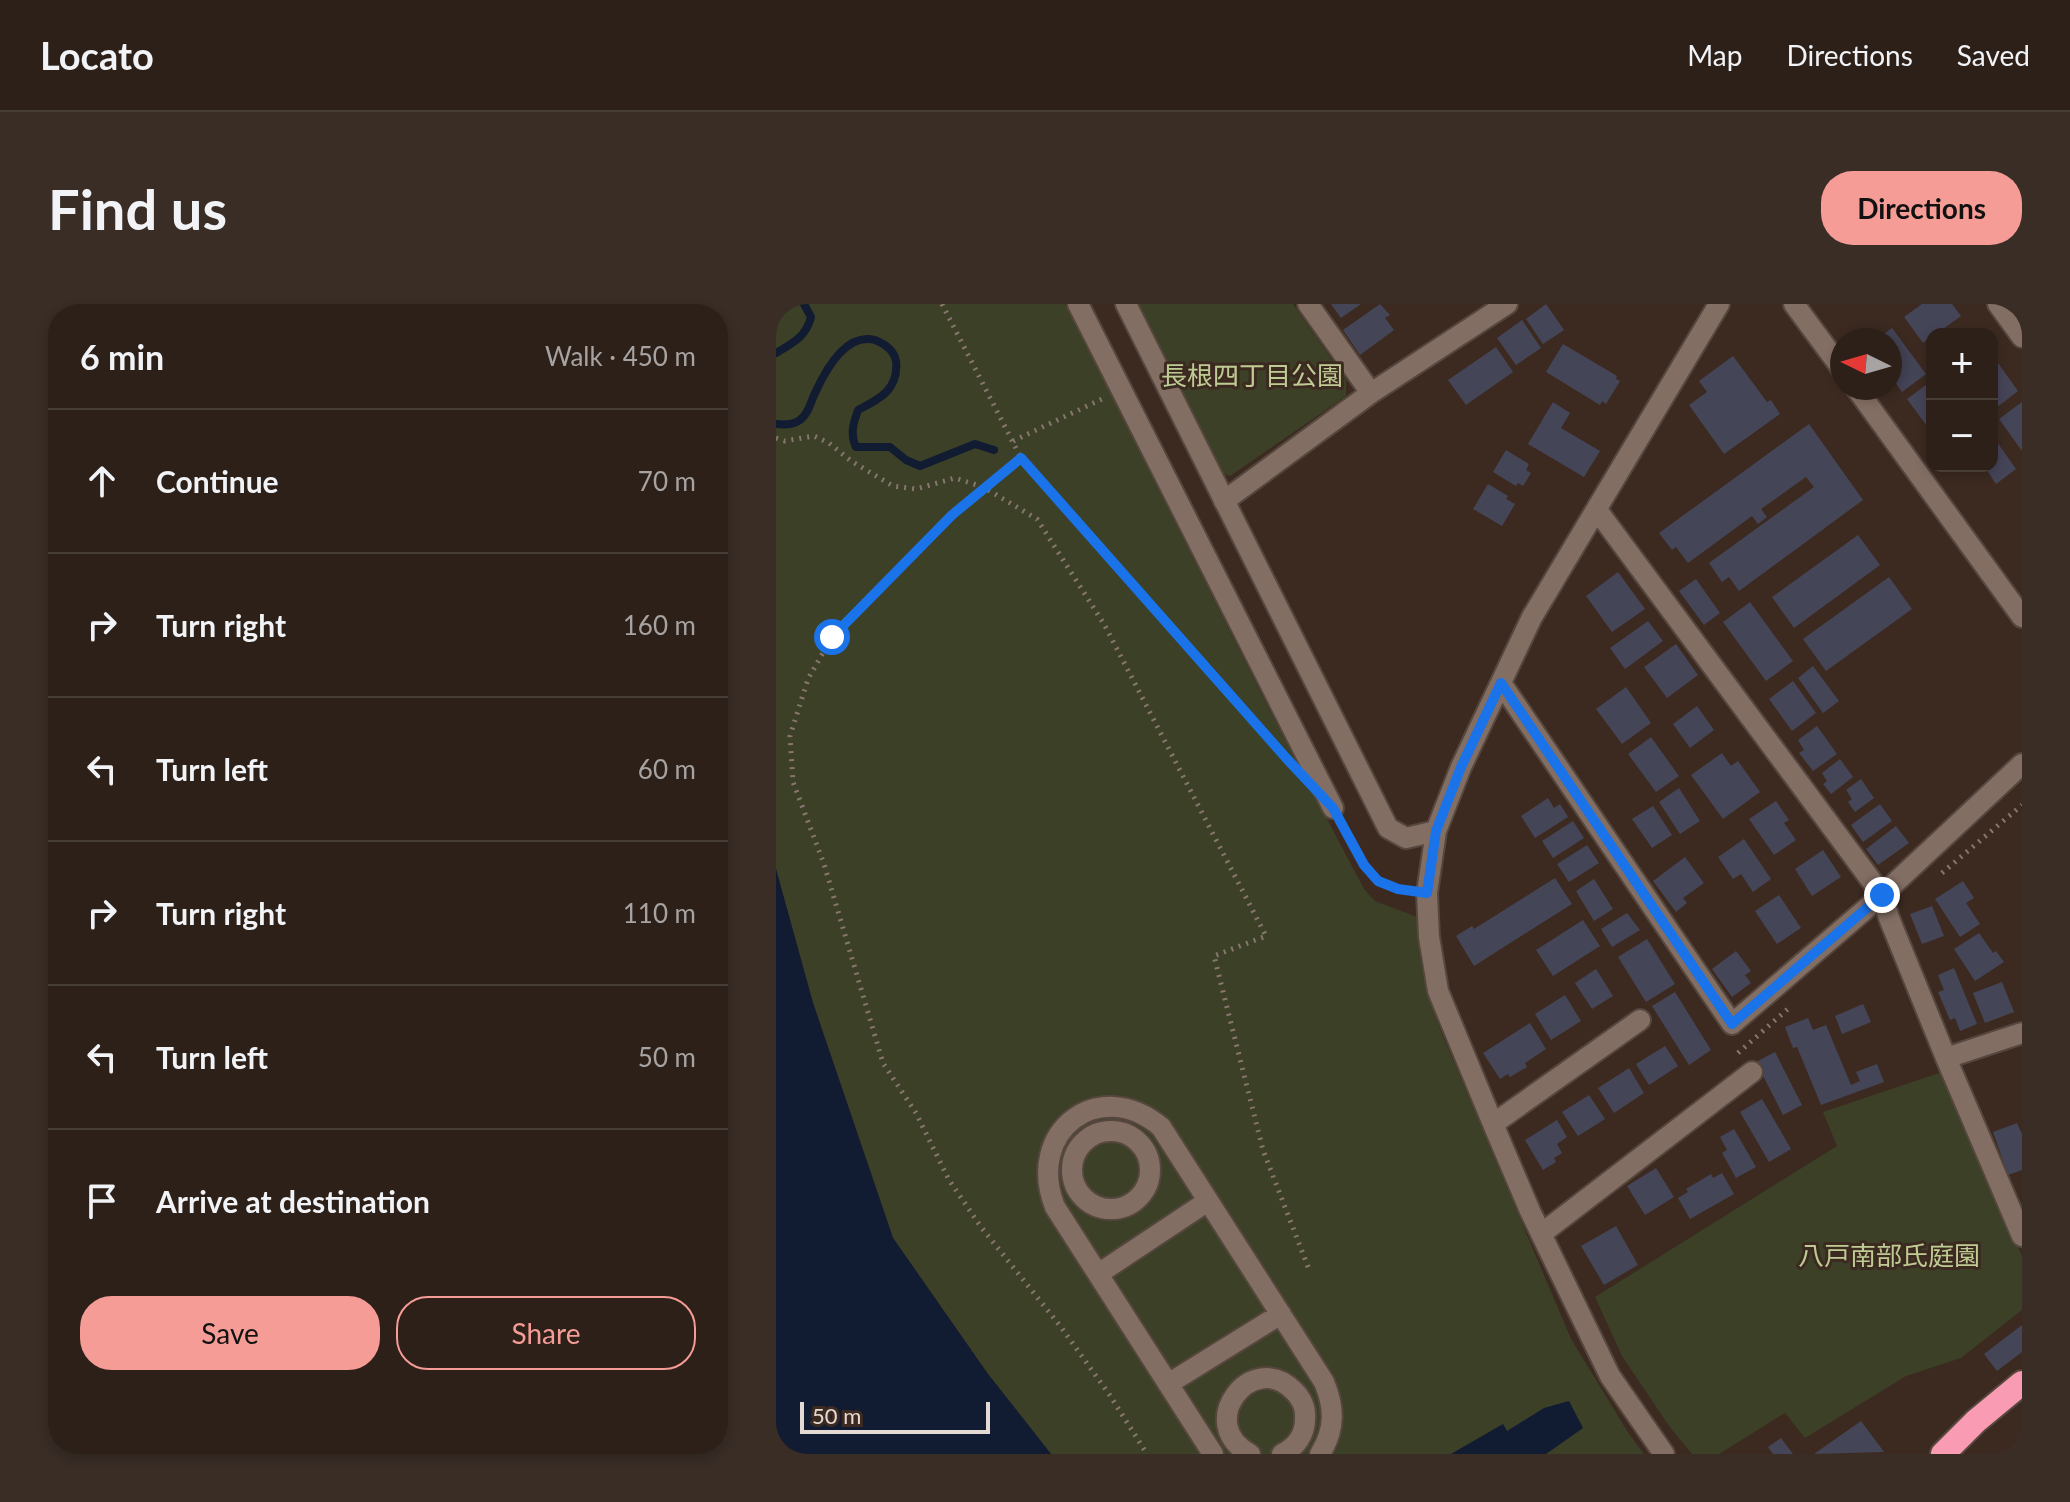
<!DOCTYPE html>
<html lang="en">
<head>
<meta charset="utf-8">
<style>
	:root { --surface:#2d2019; --page:#392d26; --text:#f1f3f6; --muted:#a7a3a2; --line:#483e38; --accent:#f59c96 }
	body { margin:0; font-family:Lato,"Noto Sans JP",sans-serif; background:var(--page); color:var(--text) }
	.controls { position:absolute; right:24px; top:24px; display:grid; overflow:hidden; border-radius:16px; box-shadow:0 4px 12px #0003 }
	.controls button { width:72px; height:72px; display:grid; place-items:center; padding:0; border:0; border-bottom:2px solid var(--line); background:var(--surface); color:var(--text); font:40px sans-serif }
	.compass { position:absolute; left:1054px; top:24px; width:72px; height:72px; border-radius:50%; background:var(--surface); box-shadow:0 4px 12px #0003; rotate:275deg }
	.scale { position:absolute; left:24px; bottom:20px; width:190px; box-sizing:border-box; padding-left:8px; border:4px solid #e5d9d3; border-top:0; font-size:22px; line-height:28px; white-space:nowrap; color:#e5d9d3; -webkit-text-stroke:6px #3c2a21; paint-order:stroke }
	.stop { position:absolute; width:24px; height:24px; margin:-18px; border:6px solid #1a73e8; border-radius:50%; background:#fff }
	.stop.end { background:#1a73e8; border-color:#fff; box-shadow:0 2px 8px #0008 }
	.list { margin:0; padding:0; list-style:none }
	h2 { display:flex; justify-content:space-between; align-items:center; height:104px; margin:0; padding:0 32px; font-size:34px }
	h2 small { font-size:26px; font-weight:400; color:var(--muted) }
	.list li { display:grid; grid-template-columns:52px 1fr auto; gap:24px; align-items:center; box-sizing:border-box; height:144px; padding:0 32px; border-top:2px solid var(--line) }
	.list b { display:block; font-size:30px; white-space:nowrap }
	.list em { font-size:26px; font-style:normal; color:var(--muted) }
	.actions { display:flex; gap:16px; padding:24px 32px }
	.actions a { flex:1; padding:18px 0; border:2px solid var(--accent); border-radius:32px; text-align:center; font-size:28px; color:var(--accent) }
	.actions .main { background:var(--accent); color:#111 }
	.icon { flex:none; width:44px; height:44px; fill:none; stroke:currentColor; stroke-width:2; stroke-linecap:round; stroke-linejoin:round }
	.map { position:relative; flex:none; width:1246px; height:1150px; overflow:hidden; border-radius:32px }
	header { display:flex; align-items:center; gap:48px; box-sizing:border-box; height:112px; padding:0 40px; background:var(--surface); border-bottom:2px solid var(--line) }
	header strong { font-size:38px }
	nav { display:flex; gap:44px; margin-inline-start:auto; font-size:28px }
	.intro { display:flex; align-items:center; justify-content:space-between; box-sizing:border-box; height:192px; padding:0 48px }
	h1 { margin:0; font-size:56px }
	.button { padding:20px 36px; border-radius:32px; background:var(--accent); color:#111; font-size:28px; font-weight:700 }
	main { display:flex; gap:48px; padding:0 48px }
	aside { flex:1; background:var(--surface); border-radius:32px; box-shadow:0 4px 12px #0003 }
	.map>svg:first-child { display:block }
	.green { fill:#3b4026 }
	.water { fill:#111b31 }
	.lines { fill:none; stroke-linecap:round; stroke-linejoin:round }
	.stream { stroke:#111b31; stroke-width:8 }
	.building { fill:#454558 }
	.minor-casing { stroke:#55463e; stroke-width:24 }
	.highway-casing { stroke:#55463e; stroke-width:28 }
	.path { stroke:#86766f; stroke-width:5; stroke-dasharray:2 6; stroke-linecap:butt }
	.minor { stroke:#836e63; stroke-width:20 }
	.highway { stroke:#f99cb3; stroke-width:24 }
	.route { stroke:#1a73e8; stroke-width:10 }
	.labels { text-anchor:middle; dominant-baseline:central; stroke-width:6; stroke-linejoin:round; paint-order:stroke }
	.park-label { font-size:26px; fill:#becb93; stroke:#3c2a21 }
</style>
</head>
<body>
<header>
<strong>Locato</strong>
<nav><a>Map</a><a>Directions</a><a>Saved</a></nav>
</header>
<div class="intro"><h1>Find us</h1><a class="button">Directions</a></div>
<main>
<aside>
<h2>6 min<small>Walk · 450 m</small></h2>
<ul class="list">
<li><svg class="icon" aria-label="ahead" viewBox="0 0 24 24"><path d="M12 20V5M6 11l6-6 6 6"/></svg><div><b>Continue</b></div><em>70 m</em></li>
<li><svg class="icon" aria-label="right" viewBox="0 0 24 24"><path d="M7 20v-9h11M14 6l5 5-5 5"/></svg><div><b>Turn right</b></div><em>160 m</em></li>
<li><svg class="icon" aria-label="left" viewBox="0 0 24 24"><path d="M17 20v-9H6M10 6l-5 5 5 5"/></svg><div><b>Turn left</b></div><em>60 m</em></li>
<li><svg class="icon" aria-label="right" viewBox="0 0 24 24"><path d="M7 20v-9h11M14 6l5 5-5 5"/></svg><div><b>Turn right</b></div><em>110 m</em></li>
<li><svg class="icon" aria-label="left" viewBox="0 0 24 24"><path d="M17 20v-9H6M10 6l-5 5 5 5"/></svg><div><b>Turn left</b></div><em>50 m</em></li>
<li><svg class="icon" aria-label="arrive" viewBox="0 0 24 24"><path d="M6 21V4h12l-3 4 3 4H6"/></svg><div><b>Arrive at destination</b></div></li>
</ul>
<div class="actions"><a class="main">Save</a><a>Share</a></div>
</aside>
<div class="map">
<svg width="1246" height="1150" viewBox="0 0 1246 1150">
	<rect width="100%" height="100%" fill="#3c2a21"/>
	<!-- green -->
	<path class="green" d="M0,0H289L494,407L588,585L599,597L641,613C642,659 650,687 666,730L795,1035L853,1130L868,1150H275L212,1070L117,934L37,699L0,565Z
		M359,0H517L570,76V92L454,172L444,168Z
		M1166,768L1246,952V1006L1185,1054L1130,1072L1029,1134L1009,1109L943,1150H916L893,1122L846,1052L819,993L1061,842L1047,808Z"/>
	<!-- water -->
	<path class="water" d="M0,565L37,699L117,934L212,1070L275,1150H0Z
		M793,1097L807,1124L770,1150H675L727,1120L731,1127L768,1104Z"/>
	<g class="lines">
		<!-- stream -->
		<path class="stream" d="M0,49C17,39 30,33 35,13L28,0
			M0,120C8,121 17,121 24,116C33,109 34,99 39,89C49,67 70,28 99,36C109,40 118,46 120,57C123,85 104,95 82,106C77,120 74,130 80,143H114L130,156L144,162L199,140L218,146"/>
	</g>
	<!-- building -->
	<path class="building" d="M555,0H585L565,14Z
		M604,0L614,11L609,14L618,26L584,51L567,26Z
		M770,0L788,26L767,40L750,15Z
		M1146,0H1176L1185,12L1160,30H1156L1147,39L1128,13Z
		M746,16L765,44L740,61L721,34Z
		M1116,24L1150,70L1126,88L1114,71V36H1100Z
		M787,40L841,72L840,75L844,77L830,100L826,97L824,101L770,68Z
		M720,43L737,68L690,101L672,76Z
		M957,52L991,98L995,96L1004,110L948,150L913,101L931,88L923,77Z
		M1222,59L1242,87L1216,107V63Z
		M1154,78L1156,80V129L1131,95Z
		M777,98L794,109L785,124L824,147L808,173L752,140Z
		M1246,98V147L1223,115Z
		M1033,120L1087,196L963,287L953,273L946,278L933,259L1038,183L1030,173L985,205L991,213L982,220L976,212L912,259L900,243L896,246L883,229Z
		M1216,131L1240,165L1220,180L1208,162H1216Z
		M730,146L753,160L750,166L755,169L747,182L742,179L740,182L717,168Z
		M712,180L732,192L730,195L739,200L726,222L697,205Z
		M1082,231L1104,261L1018,324L996,293Z
		M842,268L869,305L836,328L810,292Z
		M1113,273L1136,305L1050,367L1027,335Z
		M920,275L944,309L928,321L903,287Z
		M974,298L1017,357L990,377L947,318Z
		M872,317L887,337L849,365L834,344Z
		M900,340L922,371L891,394L868,363Z
		M1037,362L1063,397L1047,409L1022,374Z
		M1017,377L1040,409L1016,427L993,395Z
		M850,383L875,419L846,440L820,405Z
		M921,402L938,426L914,444L897,420Z
		M1041,422L1061,450L1037,467L1023,449L1028,446L1022,436Z
		M875,433L903,472L880,488L852,450Z
		M946,449L955,462L962,457L984,488L947,515L915,471Z
		M1064,455L1077,473L1055,490L1047,480L1051,477L1046,469Z
		M1085,475L1098,494L1079,508L1072,498L1076,495L1070,486Z
		M903,484L924,517L904,530L883,498Z
		M772,494L778,504L784,500L792,513L759,534L745,512Z
		M1000,497L1013,516L1008,519L1020,536L998,551L973,515Z
		M1104,500L1116,517L1087,538L1075,521Z
		M877,502L896,531L876,544L856,515Z
		M797,517L808,534L777,554L766,537Z
		M1120,522L1133,539L1102,561L1090,545Z
		M968,535L995,575L977,588L965,570L957,575L942,553Z
		M811,541L823,559L793,578L781,560Z
		M1047,546L1065,573L1036,592L1019,565Z
		M909,553L928,579L907,594L911,599L900,608L877,577Z
		M779,574L796,600L698,662L680,632L696,622L698,625Z
		M818,575L837,605L818,617L800,587Z
		M1187,577L1198,594L1190,599L1204,620L1184,633L1159,595Z
		M1003,591L1025,624L1001,640L979,607Z
		M1156,602L1168,632L1146,640L1134,610Z
		M851,609L864,626L836,643L825,625Z
		M807,616L824,642L777,672L760,646Z
		M1203,629L1217,649L1220,647L1228,658L1199,677L1178,645Z
		M871,635L899,680L870,698L842,653Z
		M960,647L975,667L969,671L975,679L956,693L936,665Z
		M1178,664L1201,720L1184,727L1179,714L1174,716L1162,688L1168,686L1162,671Z
		M820,665L837,692L816,705L799,679Z
		M1226,678L1238,708L1209,719L1197,689Z
		M899,688L935,746L913,761L876,702Z
		M789,691L805,717L775,736L759,710Z
		M1087,700L1095,718L1066,730L1059,712Z
		M1032,714L1037,726L1050,721L1075,781L1084,777L1080,768L1101,760L1108,778L1045,801L1021,743L1017,744L1009,723Z
		M754,719L770,745L749,759L751,763L734,773L732,770L724,775L707,749Z
		M889,742L902,762L873,781L860,760Z
		M999,748L1026,801L1007,811L980,758Z
		M853,764L868,789L838,809L822,784Z
		M813,791L829,815L802,832L786,808Z
		M986,795L1015,845L993,858L964,808Z
		M781,816L791,833L781,840L786,849L778,854L780,858L767,866L749,836Z
		M1241,819L1246,830V866L1232,871L1217,828Z
		M958,825L980,863L960,874L946,849L951,846L944,833Z
		M880,864L898,893L869,911L851,882Z
		M946,869L958,890L914,915L902,894L912,888L910,885L935,870L937,874Z
		M840,922L862,961L828,981L805,942Z
		M1246,1021V1048L1221,1067L1208,1050Z
		M1085,1117L1108,1148L1038,1150Z
		M1005,1134L1017,1150H997L992,1143Z"/>
	<g class="lines">
		<defs>
			<path id="minor" d="M302,0L557,504
				M350,0L612,524L630,534L660,527
				M532,0L595,89
				M1018,0L1066,65
				M1222,0L1246,33
				M1080,84L1246,313
				M448,197L595,89L731,0
				M821,206L1106,591L1113,614L1170,754L1246,729
				M725,379L956,720L1106,591L1246,460
				M1170,754L1246,932
				M717,820L864,716
				M296 866a39 39 0 1 1 78 0a39 39 0 1 1-78 0Z
				M765,930L976,768
				M322,970L432,897
				M392,1080L505,1010
				M437,1150L279,903C249,827 323,771 385,823L548,1078C559,1104 559,1126 544,1150
				M474,1150C418,1120 476,1044 518,1087C526,1095 530,1104 529,1115C529,1131 520,1143 506,1150
				M888,1150L834,1072L754,907L717,820L662,687L653,633L651,589L660,527L685,463L756,313L943,0"/>
			<path id="highway" d="M1167,1150L1200,1117L1246,1079"/>
		</defs>
		<!-- minor casing -->
		<use href="#minor" class="minor-casing"/>
		<!-- highway casing -->
		<use href="#highway" class="highway-casing"/>
		<!-- path -->
		<path class="path" d="M166,0L245,154L497,439
			M0,134L9,137L38,132L53,139L75,157L117,182L140,185L179,174L207,183L261,215L328,320L490,632L438,652L487,846L534,968
			M237,137L326,95
			M245,154L207,183L176,211L56,333L32,375L14,432L17,478L48,560L107,759L140,809L173,876L205,923L285,1023L333,1090L371,1150
			M566,520C582,549 594,581 630,586
			M1166,569L1246,501
			M962,749L1014,703"/>
		<!-- minor -->
		<use href="#minor" class="minor"/>
		<!-- highway -->
		<use href="#highway" class="highway"/>
	</g>
	<g class="lines">
		<!-- route -->
		<path class="route" d="M56,333L176,211L245,154L511,455L557,504L588,561L602,577L622,585L651,589L660,527L685,463L725,379L956,720L1106,591"/>
	</g>
	<g class="labels">
		<!-- park labels -->
		<g class="park-label">
			<text x="476" y="71">長根四丁目公園</text>
			<text x="1113" y="951">八戸南部氏庭園</text>
		</g>
	</g>
</svg>
<div class="controls">
<button>+</button>
<button>−</button>
</div>
<svg class="compass" viewBox="-18 -18 36 36"><path d="M0-13l5 13h-10z" fill="#e53935"/><path d="M0 13l5-13h-10z" fill="#a7a3a2"/></svg>
<div class="scale">50 m</div>
<div class="stop" style="left:56px;top:333px"></div>
<div class="stop end" style="left:1106px;top:591px"></div>
</div>
</main>
</body>
</html>
